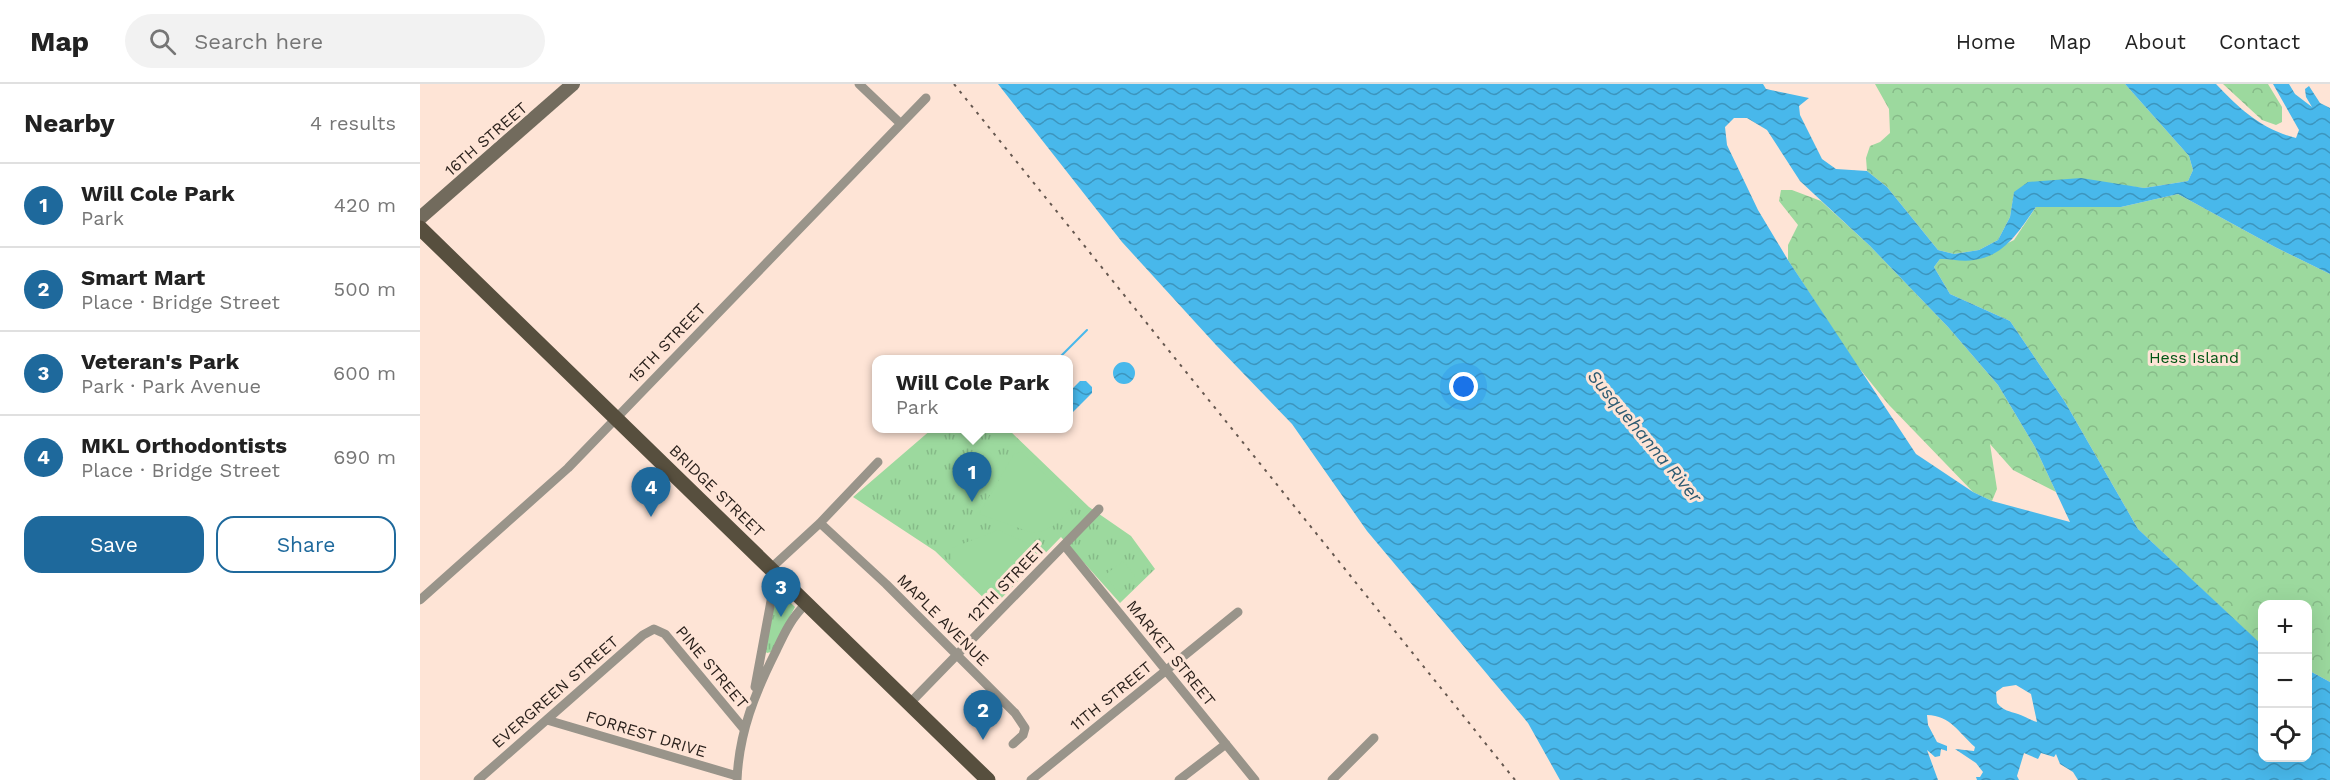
<!DOCTYPE html>
<html lang="en">
<head>
<meta charset="utf-8">
<style>
	:root { --surface:#fff; --page:#f2f2f2; --text:#222; --muted:#767676; --line:#e0e0e0; --accent:#1e699c }
	body { margin:0; font-family:"Work Sans",sans-serif; background:var(--page); color:var(--text) }
	.controls { position:absolute; right:18px; bottom:18px; display:grid; overflow:hidden; border-radius:12px; box-shadow:0 6px 24px #0002 }
	.controls button { width:54px; height:54px; display:grid; place-items:center; padding:0; border:0; border-bottom:2px solid var(--line); background:var(--surface); color:var(--text); font:30px sans-serif }
	.you { position:absolute; left:1044px; top:303px; width:21px; height:21px; margin:-15px; border:4px solid #fff; border-radius:50%; background:#1a73e8; box-shadow:0 0 0 9px #1a73e833 }
	.badge { display:grid; place-items:center; width:39px; height:39px; border-radius:50%; background:var(--accent); color:#fff; font-size:20px; font-weight:700 }
	.pin { position:absolute; translate:-50% -50px; filter:drop-shadow(0 2px 3px #0008) }
	.pin::after { content:''; position:absolute; top:32px; width:21px; height:18px; background:inherit; clip-path:polygon(0 0,100% 0,50% 100%) }
	.popup { position:absolute; left:452px; top:271px; width:201px; height:78px; box-sizing:border-box; display:grid; place-content:center; border-radius:12px; background:var(--surface); filter:drop-shadow(0 2px 4px #0005); font-size:20px; white-space:nowrap; color:var(--muted) }
	.popup b { font-size:22px; color:var(--text) }
	.popup::after { content:''; position:absolute; left:50%; top:100%; margin-left:-12px; border:12px solid transparent; border-top-color:var(--surface) }
	.list { margin:0; padding:0; list-style:none }
	h2 { display:flex; justify-content:space-between; align-items:center; height:78px; margin:0; padding:0 24px; font-size:26px }
	h2 small { font-size:20px; font-weight:400; color:var(--muted) }
	.list li { display:grid; grid-template-columns:39px 1fr auto; gap:18px; align-items:center; box-sizing:border-box; height:84px; padding:0 24px; border-top:2px solid var(--line) }
	.list b { display:block; font-size:22px; white-space:nowrap }
	.list p { margin:0; font-size:20px; white-space:nowrap; color:var(--muted) }
	.list em { font-size:20px; font-style:normal; color:var(--muted) }
	.actions { display:flex; gap:12px; padding:18px 24px }
	.actions a { flex:1; padding:14px 0; border:2px solid var(--accent); border-radius:18px; text-align:center; font-size:21px; color:var(--accent) }
	.actions .main { background:var(--accent); color:#fff }
	.icon { flex:none; width:33px; height:33px; fill:none; stroke:currentColor; stroke-width:2; stroke-linecap:round; stroke-linejoin:round }
	.map { position:relative; flex:none; width:1910px; height:696px; overflow:hidden }
	header { display:flex; align-items:center; gap:36px; box-sizing:border-box; height:84px; padding:0 30px; background:var(--surface); border-bottom:2px solid var(--line) }
	header strong { font-size:28px }
	nav { display:flex; gap:33px; margin-inline-start:auto; font-size:21px }
	.search { width:420px; height:54px; background:var(--page); display:flex; align-items:center; gap:15px; box-sizing:border-box; padding:0 21px; border-radius:33px; color:var(--muted); font-size:22px }
	main { display:flex }
	aside { flex:1; background:var(--surface) }
	.map>svg:first-child { display:block }
	.grass { fill:url(#grass-tufts) }
	.forest { fill:url(#forest-crowns) }
	.garden { fill:#9cd99e }
	.water { fill:url(#water-waves); fill-rule:evenodd }
	.lines { fill:none; stroke-linecap:round; stroke-linejoin:round }
	.stream { stroke:#48b8eb; stroke-width:2 }
	.street { stroke:#99948a; stroke-width:9 }
	.secondary { stroke:#726b5d; stroke-width:14 }
	.primary { stroke:#574f3e; stroke-width:15 }
	.rail { stroke:#665850; stroke-width:2; stroke-dasharray:3 6; stroke-linecap:butt }
	.labels { text-anchor:middle; dominant-baseline:central; stroke-width:6; stroke-linejoin:round; paint-order:stroke }
	.street-label { font-size:16px; fill:#281f1a; stroke:#fee4d6 }
	.park-label { font-size:16px; fill:#005513; stroke:#fee4d6 }
	.water-label { font-size:18px; font-style:italic; fill:#2d5a71; stroke:#fee4d6 }
</style>
</head>
<body>
<header>
<strong>Map</strong>
<div class="search"><svg class="icon" aria-label="search" viewBox="0 0 24 24"><circle cx="10" cy="10" r="6"/><path d="M15 15l6 6"/></svg>Search here</div>
<nav><a>Home</a><a>Map</a><a>About</a><a>Contact</a></nav>
</header>
<main>
<aside>
<h2>Nearby<small>4 results</small></h2>
<ul class="list">
<li><span class="badge">1</span><div><b>Will Cole Park</b><p>Park</p></div><em>420 m</em></li>
<li><span class="badge">2</span><div><b>Smart Mart</b><p>Place · Bridge Street</p></div><em>500 m</em></li>
<li><span class="badge">3</span><div><b>Veteran's Park</b><p>Park · Park Avenue</p></div><em>600 m</em></li>
<li><span class="badge">4</span><div><b>MKL Orthodontists</b><p>Place · Bridge Street</p></div><em>690 m</em></li>
</ul>
<div class="actions"><a class="main">Save</a><a>Share</a></div>
</aside>
<div class="map">
<svg width="1910" height="696" viewBox="0 0 1910 696">
	<defs>
		<pattern id="grass-tufts" width="24" height="20" patternUnits="userSpaceOnUse" patternTransform="scale(1.5)"><rect width="24" height="20" fill="#9cd99e"/><path d="M3 7l-1-3M5 7V3M7 7l1-3M15 17l-1-3M17 17v-4M19 17l1-3" fill="none" stroke="#86ba88"/></pattern>
		<pattern id="forest-crowns" width="20" height="18" patternUnits="userSpaceOnUse" patternTransform="scale(1.5)"><rect width="20" height="18" fill="#9cd99e"/><path d="M2 6a3 3 0 1 1 6 0M12 15a3 3 0 1 1 6 0" fill="none" stroke="#86ba88"/></pattern>
		<pattern id="water-waves" width="16" height="10" patternUnits="userSpaceOnUse" patternTransform="scale(1.5)"><rect width="16" height="10" fill="#48b8eb"/><path d="M0 5q4-4 8 0t8 0" fill="none" stroke="#3c95be"/></pattern>
	</defs>
	<rect width="100%" height="100%" fill="#fee4d6"/>
	<!-- grass -->
	<path class="grass" d="M512,345H588L669,423L711,452L735,485L700,519L641,453L573,523L515,467L433,413Z
		M360,508L375,523L351,568L347,569L344,566L357,511Z"/>
	<!-- forest -->
	<path class="forest" d="M1455,0H1705L1769,72L1773,86L1768,97L1724,104L1699,101L1594,109L1590,133L1578,156L1559,166L1534,170L1518,166L1467,103L1447,87L1446,74L1450,62L1460,58L1470,49L1469,25Z
		M1803,0H1848L1862,23V38L1856,41L1842,36Z
		M1361,106H1372L1401,117L1450,162L1528,243L1578,301L1615,363L1636,408L1593,386L1570,360L1577,405L1572,417L1553,408L1469,321L1435,279L1368,176V161L1378,141L1359,117Z
		M1758,110L1855,163L1910,190V598L1888,586V520H1842V561L1840,560L1718,445L1645,318L1590,237L1530,210L1514,183L1520,175L1554,176L1594,156L1616,123H1701Z"/>
	<!-- garden -->
	<path class="garden" d="M602,368L653,418C645,435 629,450 610,448L559,430L594,370Z
		M578,446L625,467L572,518L532,479V464Z
		M703,477L715,492L697,507L685,491Z"/>
	<!-- water -->
	<path class="water" d="M578,0H1343L1346,5L1389,14L1379,22L1380,31L1402,75L1416,85L1447,87L1467,103L1518,166L1534,170L1559,166L1578,156L1590,133L1594,108L1608,98L1661,94L1724,104L1768,97L1773,86L1769,72L1705,0H1796C1820,25 1841,45 1876,54L1879,46L1853,0H1869L1875,10L1892,23L1886,13L1885,5L1889,2L1900,19L1910,24V190L1855,163L1758,110L1701,123H1616C1599,147 1585,172 1554,176C1543,178 1531,175 1520,175L1514,183L1530,210L1590,237L1645,318L1718,445L1842,561V674H1888V586L1910,598V696H1658L1653,688L1640,680L1636,670L1634,673L1621,669L1618,675L1604,669L1597,692L1599,696H1557L1556,693H1560L1563,688L1556,679L1535,665L1554,667L1555,663C1538,648 1531,632 1507,631L1508,641L1517,658L1527,662V667L1521,665L1520,672L1515,673L1507,666L1518,696H1140L1108,639L947,447L872,340L796,261L702,158ZM1314,34H1327L1347,46L1380,97L1450,162L1528,243L1578,301L1615,363L1650,438L1572,417L1553,408L1496,370L1368,176L1338,126L1307,61L1305,43ZM1596,601L1611,610L1617,638C1610,636 1604,632 1598,630C1589,627 1584,627 1577,619L1576,608L1583,603Z
		M693 289a11 11 0 1 1 22 0a11 11 0 1 1-22 0Z
		M660,297H666L672,303V309L648,333V309Z"/>
	<g class="lines">
		<!-- stream -->
		<path class="stream" d="M637,276L667,246"/>
		<!-- street -->
		<path class="street" d="M439,0L481,40
			M400,439L466,500L595,629L605,644L603,651L593,660
			M644,461L835,696
			M350,485L400,439L458,378
			M0,516L148,384L506,14
			M335,603L351,517L354,505L362,497
			M489,620L679,425
			M127,636L317,692
			M58,696L223,551L234,545L245,550L324,645
			M317,696C319,648 335,609 356,567C364,550 371,534 386,520
			M611,696L818,528
			M759,696L806,660
			M912,696L954,654"/>
		<!-- secondary -->
		<path class="secondary" d="M0,134L153,0"/>
		<!-- primary -->
		<path class="primary" d="M0,144L568,696"/>
		<!-- rail -->
		<path class="rail" d="M534,0L1095,696"/>
	</g>
	<g class="labels">
		<!-- street labels -->
		<g class="street-label">
			<text transform="translate(66 55) rotate(-41)">16TH STREET</text>
			<text transform="translate(247 259) rotate(-46)">15TH STREET</text>
			<text transform="translate(297 407) rotate(44)">BRIDGE STREET</text>
			<text transform="translate(586 499) rotate(-46)">12TH STREET</text>
			<text transform="translate(523 536) rotate(45)">MAPLE AVENUE</text>
			<text transform="translate(751 569) rotate(51)">MARKET STREET</text>
			<text transform="translate(292 583) rotate(50)">PINE STREET</text>
			<text transform="translate(135 608) rotate(-41)">EVERGREEN STREET</text>
			<text transform="translate(691 612) rotate(-39)">11TH STREET</text>
			<text transform="translate(226 650) rotate(17)">FORREST DRIVE</text>
		</g>
		<!-- park labels -->
		<g class="park-label">
			<text x="1774" y="273">Hess Island</text>
		</g>
		<!-- water labels -->
		<g class="water-label">
			<text transform="translate(1225 352) rotate(50)">Susquehanna River</text>
		</g>
	</g>
</svg>
<div class="controls">
<button>+</button>
<button>−</button>
<button><svg class="icon" aria-label="locate" viewBox="0 0 24 24"><circle cx="12" cy="12" r="6"/><path d="M12 2v4M12 18v4M2 12h4M18 12h4"/></svg></button>
</div>
<div class="you"></div>
<div class="pin badge" style="left:552px;top:418px">1</div>
<div class="popup"><b>Will Cole Park</b>Park</div>
<div class="pin badge" style="left:563px;top:656px">2</div>
<div class="pin badge" style="left:361px;top:533px">3</div>
<div class="pin badge" style="left:231px;top:433px">4</div>
</div>
</main>
</body>
</html>
